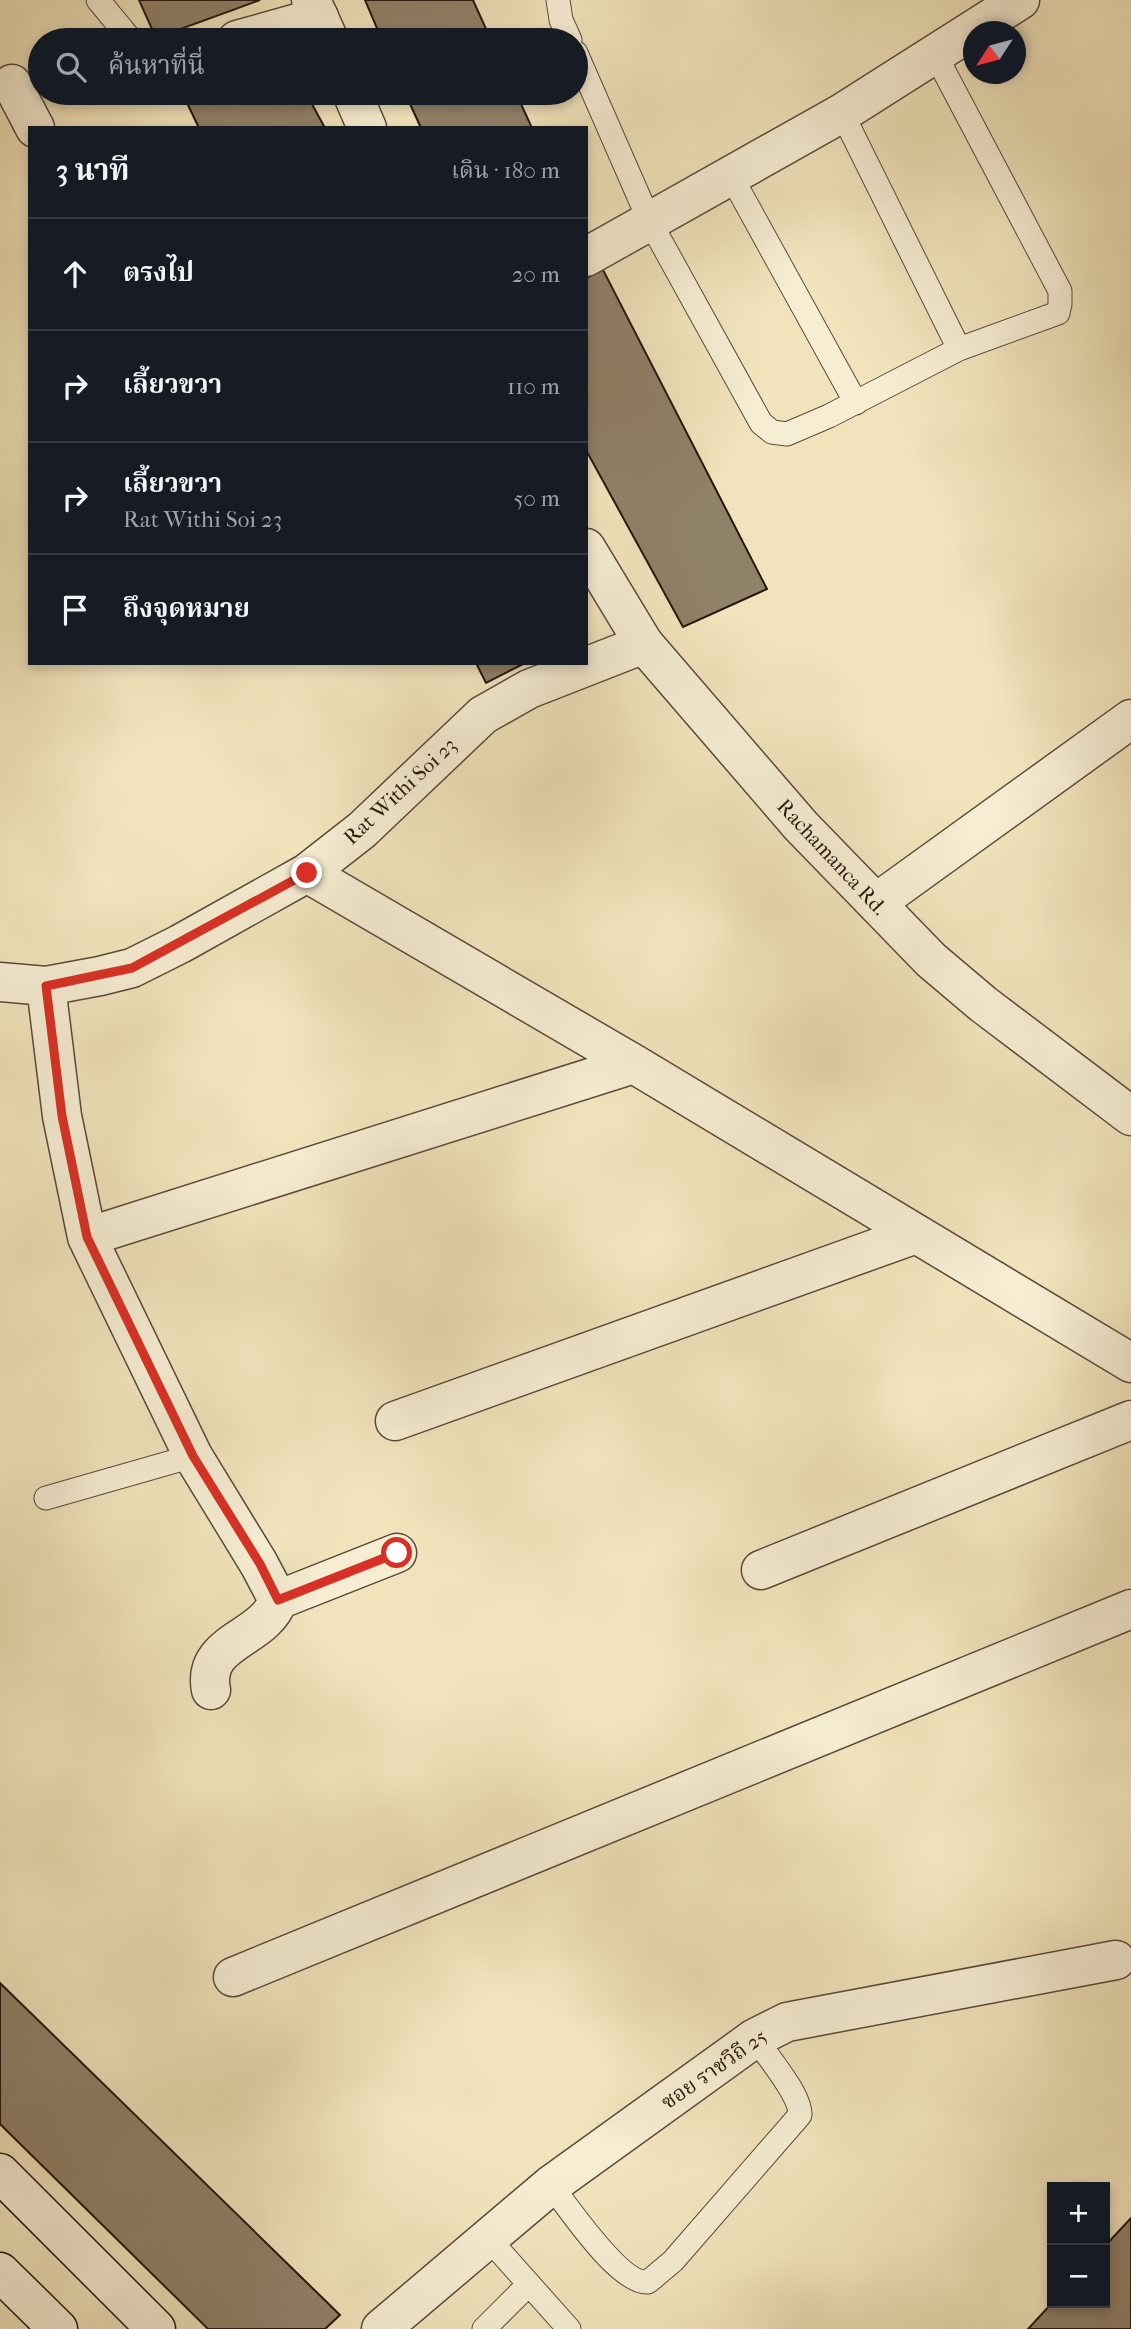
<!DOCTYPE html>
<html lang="th">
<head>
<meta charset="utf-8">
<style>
	:root { --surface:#171b24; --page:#20242c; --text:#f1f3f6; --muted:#9ea1a6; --line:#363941 }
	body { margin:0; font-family:"IM FELL French Canon","Noto Serif Thai",serif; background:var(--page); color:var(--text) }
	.controls { position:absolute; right:21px; bottom:21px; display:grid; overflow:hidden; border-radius:0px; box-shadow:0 4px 10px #0003 }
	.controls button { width:63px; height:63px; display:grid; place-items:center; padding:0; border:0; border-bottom:2px solid var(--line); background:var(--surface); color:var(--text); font:35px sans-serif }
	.compass { position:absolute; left:963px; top:21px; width:63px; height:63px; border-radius:50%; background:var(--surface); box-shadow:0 4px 10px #0003; rotate:234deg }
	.stop { position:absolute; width:21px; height:21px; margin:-16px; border:5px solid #d93025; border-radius:50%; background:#fff }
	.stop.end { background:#d93025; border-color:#fff; box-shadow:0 2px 7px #0008 }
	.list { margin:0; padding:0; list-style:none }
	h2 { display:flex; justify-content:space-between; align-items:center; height:91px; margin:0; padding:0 28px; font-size:30px }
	h2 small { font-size:23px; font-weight:400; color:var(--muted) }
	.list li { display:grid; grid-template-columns:46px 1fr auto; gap:21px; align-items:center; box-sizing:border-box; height:112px; padding:0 28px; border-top:2px solid var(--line) }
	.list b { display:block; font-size:26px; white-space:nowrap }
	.list p { margin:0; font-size:23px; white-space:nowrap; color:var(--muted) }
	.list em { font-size:23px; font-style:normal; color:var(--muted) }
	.icon { flex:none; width:38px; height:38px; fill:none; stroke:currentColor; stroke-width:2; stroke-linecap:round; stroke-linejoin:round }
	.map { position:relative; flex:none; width:1131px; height:2329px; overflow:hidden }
	.search { position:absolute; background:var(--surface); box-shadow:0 4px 10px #0003; left:28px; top:28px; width:560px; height:77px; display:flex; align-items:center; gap:18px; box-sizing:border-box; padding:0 24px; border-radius:38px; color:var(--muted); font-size:26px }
	.panel { position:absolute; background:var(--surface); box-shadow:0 4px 10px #0003; left:28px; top:126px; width:560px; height:539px; border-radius:0px }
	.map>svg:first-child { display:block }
	.building { fill:#908169; stroke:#27160f; stroke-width:2 }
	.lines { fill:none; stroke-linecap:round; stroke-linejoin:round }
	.service-casing { stroke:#5a4a3a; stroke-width:25 }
	.minor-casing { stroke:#5a4a3a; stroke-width:41 }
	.tertiary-casing { stroke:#5a4a3a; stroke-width:41 }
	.secondary-casing { stroke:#27160f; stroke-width:41 }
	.service { stroke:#f6edd3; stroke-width:23 }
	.minor { stroke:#f6edd3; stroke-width:38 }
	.tertiary { stroke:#f6edd3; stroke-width:38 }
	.secondary { stroke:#f6edd3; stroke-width:38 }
	.route { stroke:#d93025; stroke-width:9 }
	.labels { text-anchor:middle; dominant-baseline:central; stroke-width:5; stroke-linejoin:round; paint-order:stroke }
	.street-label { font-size:21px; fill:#27160f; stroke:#f6edd3 }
</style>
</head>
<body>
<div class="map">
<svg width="1131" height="2329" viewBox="0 0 1131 2329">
	<rect width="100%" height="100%" fill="#f1e4bc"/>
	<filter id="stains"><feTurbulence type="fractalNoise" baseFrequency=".00286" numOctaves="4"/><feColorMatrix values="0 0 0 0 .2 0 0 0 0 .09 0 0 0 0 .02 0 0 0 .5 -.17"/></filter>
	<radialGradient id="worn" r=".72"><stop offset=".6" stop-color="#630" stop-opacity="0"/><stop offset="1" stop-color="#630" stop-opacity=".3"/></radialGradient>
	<!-- building -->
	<path class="building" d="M139,0H260L156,38Z
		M365,0H473L491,40H382Z
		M207,93H306L325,128H199L188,105Z
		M405,93H516L532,128H421Z
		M602,268L767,589L683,627L586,450V279Z
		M476,663H525L486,683Z
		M0,1983L340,2315L325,2329H208L0,2124Z
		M1131,2218V2329H1028L1052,2303H1105V2246Z"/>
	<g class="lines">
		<defs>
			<path id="service" d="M98,0L131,40
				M558,0L561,20L570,40
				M576,53L649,220L761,423L772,432L787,434L829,416L959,349L842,113
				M935,54L1060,291V304L1058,313L959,349
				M731,176L856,403
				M46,1498L193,1456
				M551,2185C568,2207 620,2285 648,2282L673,2261L800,2115C801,2095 767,2056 755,2038
				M487,2237L569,2329
				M484,2329L529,2284"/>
			<path id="minor" d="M237,40L319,17
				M12,84L35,128
				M586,257L842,113L1020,0
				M307,873L634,1064L1131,1363
				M876,903L1131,719
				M0,982L46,986L100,976L132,968L180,944L307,873L362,830L483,715L529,689L644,644
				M46,986L62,1116L87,1237L193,1456L259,1564L278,1600C265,1640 201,1640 211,1690
				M87,1237L634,1064
				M395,1421L916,1234
				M761,1570L1131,1420
				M278,1600L397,1553
				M233,1977L1131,1609
				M381,2329L551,2185L755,2038L787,2022L1116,1960"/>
			<path id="tertiary" d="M311,0L329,40
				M352,93L367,128
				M586,548L644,644L801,826L931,960L983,1004L1131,1116"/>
			<path id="secondary" d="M0,2173L156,2329
				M0,2272L58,2329"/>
		</defs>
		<!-- service casing -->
		<use href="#service" class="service-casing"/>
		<!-- minor casing -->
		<use href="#minor" class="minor-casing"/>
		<!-- tertiary casing -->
		<use href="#tertiary" class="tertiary-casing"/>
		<!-- secondary casing -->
		<use href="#secondary" class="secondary-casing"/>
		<!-- service -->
		<use href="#service" class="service"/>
		<!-- minor -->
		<use href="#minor" class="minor"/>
		<!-- tertiary -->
		<use href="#tertiary" class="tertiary"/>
		<!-- secondary -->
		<use href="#secondary" class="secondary"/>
	</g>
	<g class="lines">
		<!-- route -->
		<path class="route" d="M307,873L132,968L46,986L62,1116L87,1237L193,1456L260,1564L278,1600L397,1553"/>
	</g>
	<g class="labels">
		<!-- street labels -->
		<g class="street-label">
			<text transform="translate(400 791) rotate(-43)">Rat Withi Soi 23</text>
			<text transform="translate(832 857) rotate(47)">Rachamanca Rd.</text>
			<text transform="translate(714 2069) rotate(-35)">ซอย ราชวิถี 25</text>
		</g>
	</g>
	<rect width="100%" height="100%" filter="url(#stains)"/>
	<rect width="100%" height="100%" fill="url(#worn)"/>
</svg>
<div class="controls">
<button>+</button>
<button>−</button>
</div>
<svg class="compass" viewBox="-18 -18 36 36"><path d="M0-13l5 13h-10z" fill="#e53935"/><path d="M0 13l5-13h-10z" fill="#9ea1a6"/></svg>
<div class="stop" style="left:397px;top:1553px"></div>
<div class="stop end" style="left:307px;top:873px"></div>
<div class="search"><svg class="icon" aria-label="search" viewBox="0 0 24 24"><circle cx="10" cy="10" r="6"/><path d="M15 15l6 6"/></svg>ค้นหาที่นี่</div>
<section class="panel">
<h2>3 นาที<small>เดิน · 180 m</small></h2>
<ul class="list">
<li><svg class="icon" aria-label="ahead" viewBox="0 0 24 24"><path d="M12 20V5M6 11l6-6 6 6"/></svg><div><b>ตรงไป</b></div><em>20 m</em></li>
<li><svg class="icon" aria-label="right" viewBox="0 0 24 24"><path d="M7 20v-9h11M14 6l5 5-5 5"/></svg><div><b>เลี้ยวขวา</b></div><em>110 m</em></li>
<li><svg class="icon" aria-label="right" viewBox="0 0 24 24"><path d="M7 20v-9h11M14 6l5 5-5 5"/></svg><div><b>เลี้ยวขวา</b><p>Rat Withi Soi 23</p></div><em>50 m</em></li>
<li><svg class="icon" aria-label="arrive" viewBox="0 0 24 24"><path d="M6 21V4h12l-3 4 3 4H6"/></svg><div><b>ถึงจุดหมาย</b></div></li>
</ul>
</section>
</div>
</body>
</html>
